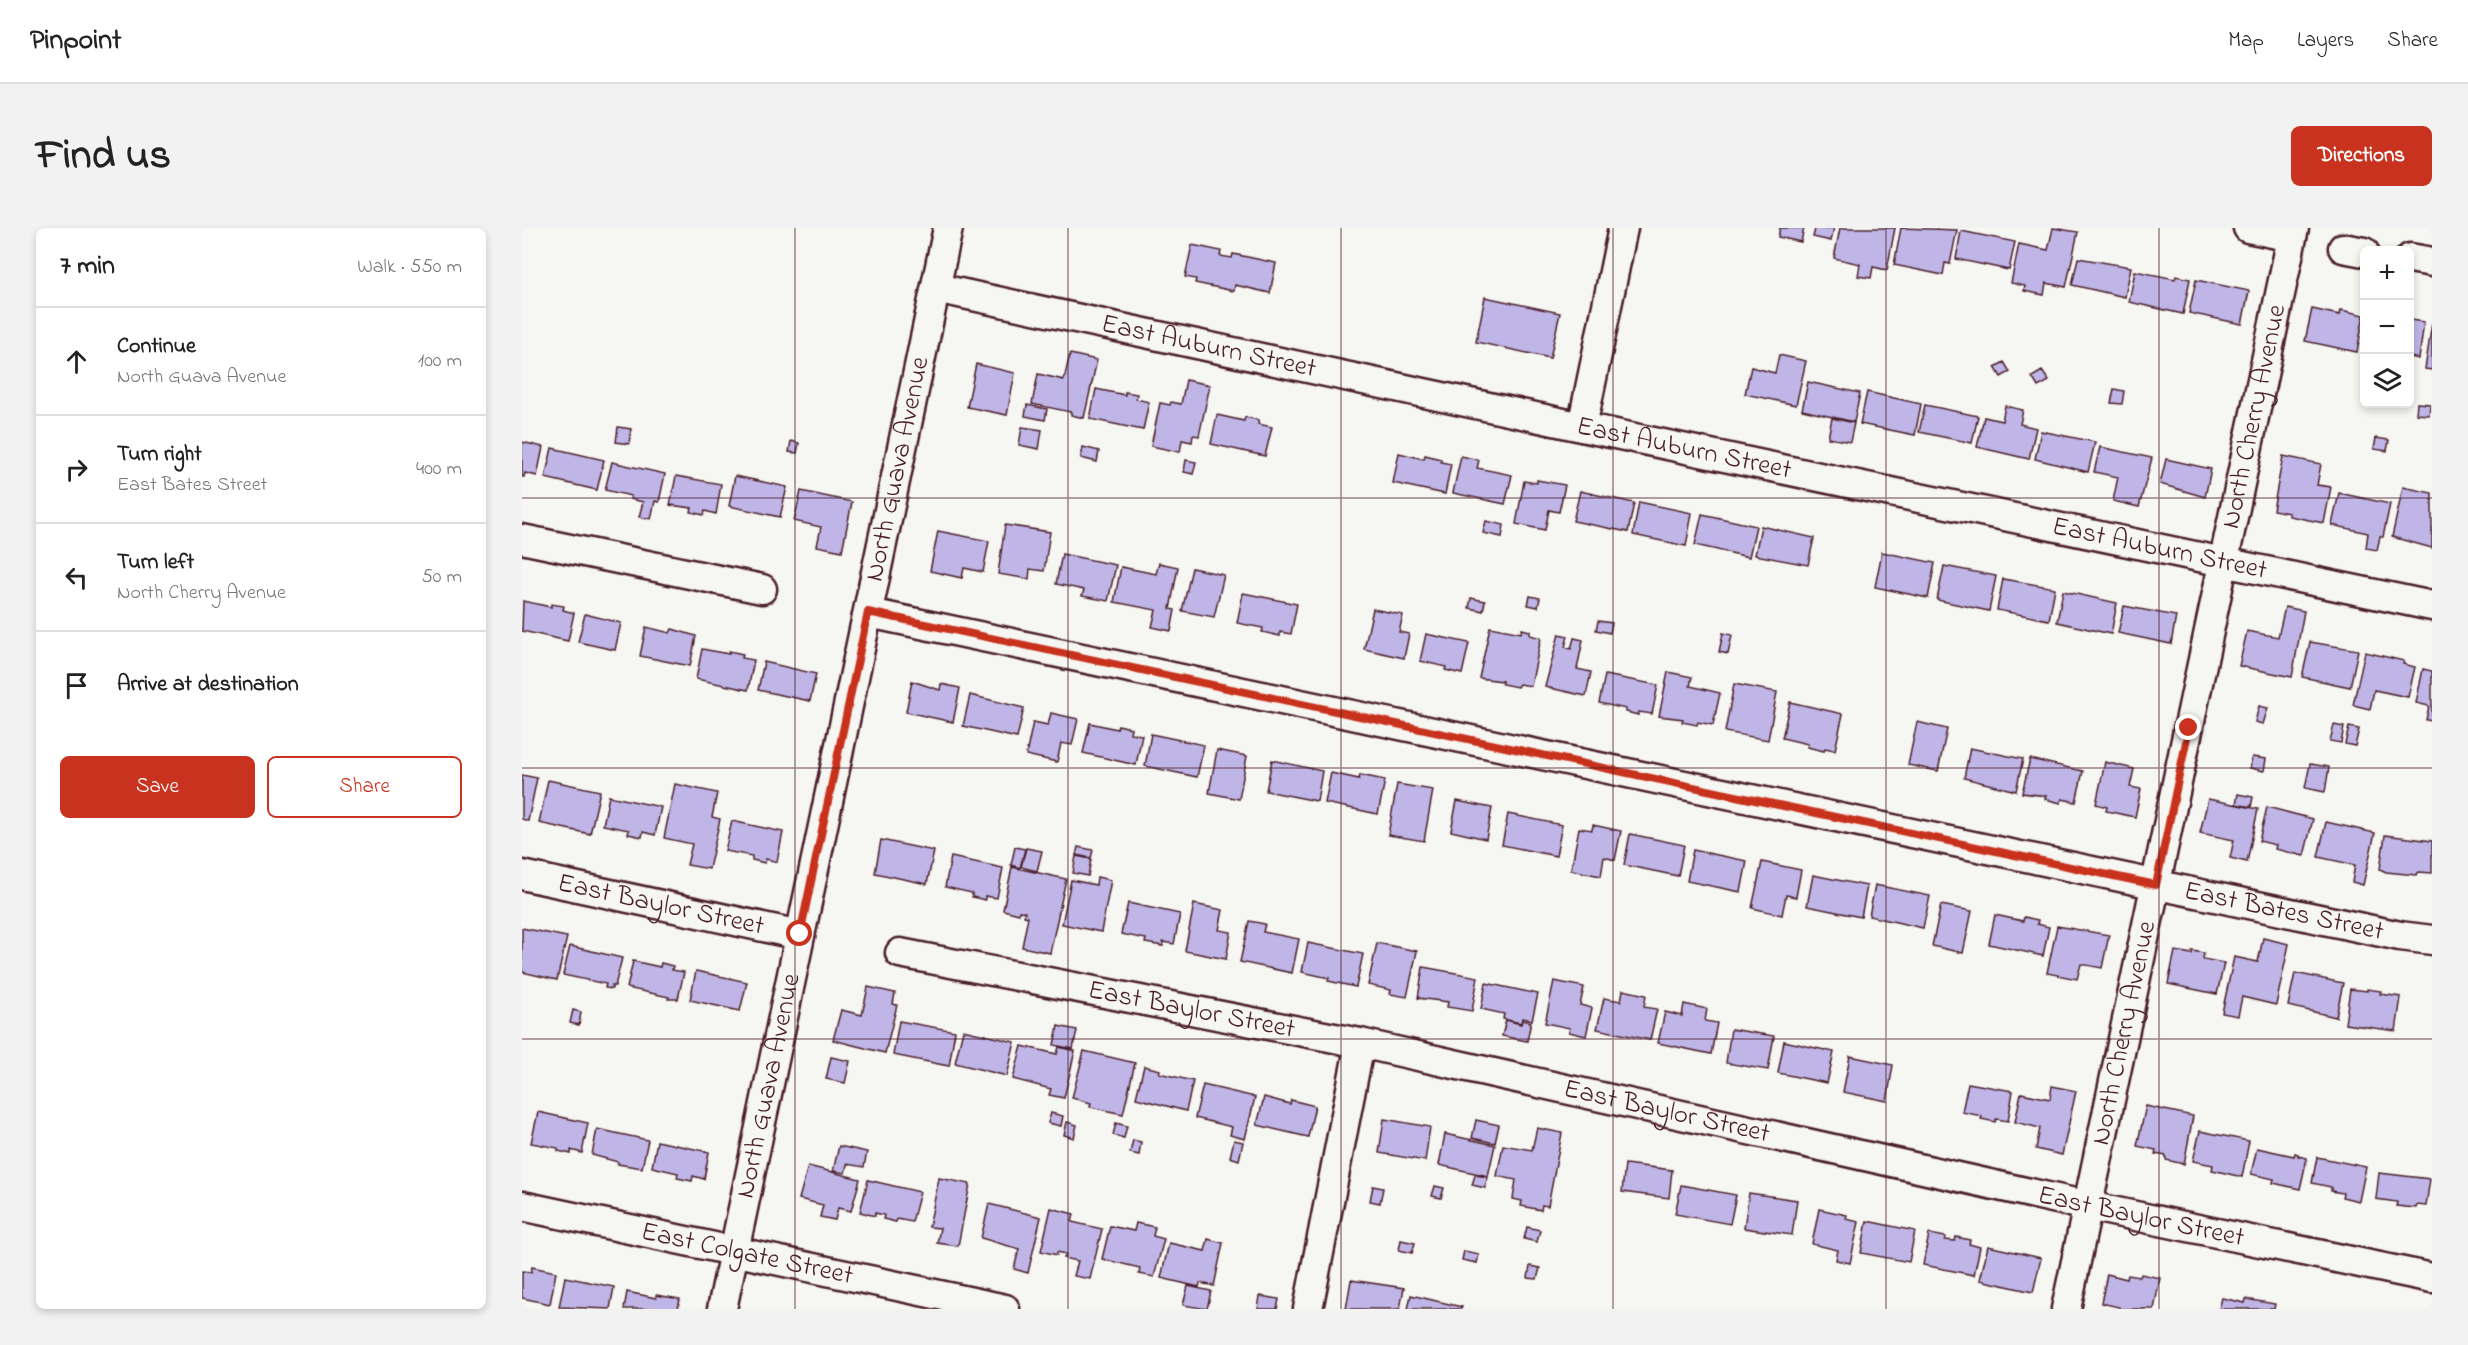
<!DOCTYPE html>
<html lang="en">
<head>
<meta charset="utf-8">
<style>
	:root { --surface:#fff; --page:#f2f2f2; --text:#222; --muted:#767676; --line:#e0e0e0; --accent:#c8321e }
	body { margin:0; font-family:"Indie Flower",sans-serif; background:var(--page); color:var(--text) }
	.controls { position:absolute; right:18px; top:18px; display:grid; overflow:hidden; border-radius:9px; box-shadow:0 3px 9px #0003 }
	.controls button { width:54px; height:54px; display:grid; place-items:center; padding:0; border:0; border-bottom:2px solid var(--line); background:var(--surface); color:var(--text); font:30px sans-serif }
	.stop { position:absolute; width:18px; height:18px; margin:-14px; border:4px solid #c8321e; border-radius:50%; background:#fff }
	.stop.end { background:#c8321e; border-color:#fff; box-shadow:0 2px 6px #0008 }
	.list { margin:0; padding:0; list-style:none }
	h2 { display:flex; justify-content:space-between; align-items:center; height:78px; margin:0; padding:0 24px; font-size:26px }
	h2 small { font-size:20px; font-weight:400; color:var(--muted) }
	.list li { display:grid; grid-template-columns:39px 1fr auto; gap:18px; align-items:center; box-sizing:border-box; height:108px; padding:0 24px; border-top:2px solid var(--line) }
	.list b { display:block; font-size:22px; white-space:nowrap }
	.list p { margin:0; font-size:20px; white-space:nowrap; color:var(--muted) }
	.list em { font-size:20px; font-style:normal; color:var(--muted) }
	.actions { display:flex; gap:12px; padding:18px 24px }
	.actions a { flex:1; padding:14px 0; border:2px solid var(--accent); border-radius:9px; text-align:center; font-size:21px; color:var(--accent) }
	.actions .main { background:var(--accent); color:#fff }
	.icon { flex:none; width:33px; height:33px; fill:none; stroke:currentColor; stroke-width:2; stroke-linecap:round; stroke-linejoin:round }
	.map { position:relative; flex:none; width:1910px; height:1081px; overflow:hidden; border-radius:9px }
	header { display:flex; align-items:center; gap:36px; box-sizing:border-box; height:84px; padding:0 30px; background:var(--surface); border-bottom:2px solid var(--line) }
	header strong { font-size:28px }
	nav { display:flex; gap:33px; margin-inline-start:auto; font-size:21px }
	.intro { display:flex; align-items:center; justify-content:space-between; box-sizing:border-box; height:144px; padding:0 36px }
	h1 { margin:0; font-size:42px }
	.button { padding:15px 27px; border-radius:9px; background:var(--accent); color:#fff; font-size:21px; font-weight:700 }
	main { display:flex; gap:36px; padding:0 36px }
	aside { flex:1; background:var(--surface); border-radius:9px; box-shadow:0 3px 9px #0003 }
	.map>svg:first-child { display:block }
	.building { fill:#bfb6e7; stroke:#4a1f2b; stroke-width:1.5 }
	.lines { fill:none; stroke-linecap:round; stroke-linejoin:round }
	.minor-casing { stroke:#4a1f2b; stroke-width:33 }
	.minor { stroke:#f6f6f2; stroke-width:28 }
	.route { stroke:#c8321e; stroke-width:8 }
	.grid { fill:none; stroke:#4a1f2b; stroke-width:1.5; stroke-opacity:0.55 }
	.labels { text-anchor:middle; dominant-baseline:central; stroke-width:4.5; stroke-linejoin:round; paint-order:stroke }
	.street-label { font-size:27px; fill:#4a1f2b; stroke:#f6f6f2 }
</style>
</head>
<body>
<header>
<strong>Pinpoint</strong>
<nav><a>Map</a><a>Layers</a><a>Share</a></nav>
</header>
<div class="intro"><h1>Find us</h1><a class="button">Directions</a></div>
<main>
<aside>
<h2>7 min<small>Walk · 550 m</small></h2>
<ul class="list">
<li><svg class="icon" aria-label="ahead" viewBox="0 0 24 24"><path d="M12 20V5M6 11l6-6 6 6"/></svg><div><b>Continue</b><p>North Guava Avenue</p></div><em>100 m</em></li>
<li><svg class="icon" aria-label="right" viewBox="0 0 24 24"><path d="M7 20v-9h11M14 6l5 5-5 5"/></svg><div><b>Turn right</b><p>East Bates Street</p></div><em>400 m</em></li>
<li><svg class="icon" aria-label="left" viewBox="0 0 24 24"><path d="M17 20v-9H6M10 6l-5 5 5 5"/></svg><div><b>Turn left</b><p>North Cherry Avenue</p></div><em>50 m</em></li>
<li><svg class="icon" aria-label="arrive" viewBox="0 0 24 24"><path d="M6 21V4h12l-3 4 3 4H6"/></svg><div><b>Arrive at destination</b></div></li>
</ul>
<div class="actions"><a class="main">Save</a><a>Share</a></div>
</aside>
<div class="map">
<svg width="1910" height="1081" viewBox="0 0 1910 1081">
	<rect width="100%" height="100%" fill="#f6f6f2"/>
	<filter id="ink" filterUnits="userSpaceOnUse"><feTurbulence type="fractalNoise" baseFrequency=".0167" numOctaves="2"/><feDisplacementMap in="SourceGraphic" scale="12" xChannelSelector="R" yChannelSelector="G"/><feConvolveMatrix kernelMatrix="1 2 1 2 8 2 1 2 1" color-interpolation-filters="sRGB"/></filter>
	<g filter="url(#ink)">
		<!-- building -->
		<path class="building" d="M1258,0H1282L1279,14L1256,9Z
			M1291,0H1312L1309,13L1291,9L1293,1Z
			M1318,0H1373L1365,42L1351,39L1349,50L1336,48L1338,36L1312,30Z
			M1379,0L1435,2L1428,36L1423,35L1421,47L1372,37Z
			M1531,0L1556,4L1544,59L1524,55L1522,67L1502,63L1503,58L1489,55L1497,16L1526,22Z
			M1439,3L1493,14L1487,42L1434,31Z
			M670,17L699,23L698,28L710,30L711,26L754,35L748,65L713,57L712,63L673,55L674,51L663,49Z
			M1556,30L1609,39L1603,69L1550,57Z
			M1613,43L1653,51L1654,48L1668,51L1661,86L1607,74Z
			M1674,52L1727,63L1720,96L1667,85Z
			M963,69L1038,85L1028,130L954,114Z
			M1790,81L1818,87L1819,82L1842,87L1835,124L1783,113Z
			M1888,92L1902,94L1897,131L1888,129Z
			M1910,95V142L1903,141Z
			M548,126L575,132L562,190L549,187V184L510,176L516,146L542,152Z
			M1257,127L1284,133L1274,177L1223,166L1229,139L1253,145Z
			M1482,134L1488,144L1479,149L1473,139Z
			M454,136L493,145L485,187L445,179Z
			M1520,143L1527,153L1516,159L1510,149Z
			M664,152L688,157L677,208L671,207L670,214L660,212L658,224L629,218L638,175L648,177L649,174L659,176Z
			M1286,154L1338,165L1332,194L1280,182Z
			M574,161L603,167V164L615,166L614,171L627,174L621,202L568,191Z
			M1592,161L1602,163L1600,176L1589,175Z
			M1345,164L1399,176L1393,207L1338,196Z
			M1895,175L1908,176L1907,187L1894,186Z
			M505,177L525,181L523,192L503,188Z
			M1403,177L1456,188L1450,215L1397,204Z
			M1483,178L1501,182L1498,196L1514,200L1507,231L1455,219L1462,189L1480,193Z
			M695,187L722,193L723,189L737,192L736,196L750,199L743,228L689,216Z
			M1310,190L1332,195L1328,214L1306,210Z
			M96,199L109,201L107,216L94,214Z
			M500,199L520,202L517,221L497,217Z
			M1519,203L1573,214L1566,244L1513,231Z
			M1854,210L1867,212L1865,223L1852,221Z
			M269,213L277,215L275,225L267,224Z
			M0,214L21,219L15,248L3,245L2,249H0Z
			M561,219L577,223L575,234L559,230Z
			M1578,219L1630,230L1617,279L1591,273L1596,249L1572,244Z
			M30,220L82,232L75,262L23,250Z
			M877,225L902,231L903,227L919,231V234L929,236L923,266L871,255Z
			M939,228L957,232L955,240L990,247L983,276L931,265Z
			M1761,228L1799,236L1795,257L1809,259L1802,295L1767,288V285L1751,282Z
			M1644,231L1689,241L1683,269L1638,256Z
			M664,232L674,234L671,246L662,244Z
			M90,234L143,246L137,274L133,273L129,291L117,289L121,274L108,271L109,268L83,262Z
			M154,248L199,256L194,286L183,283L182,287L169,284L170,280L148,277Z
			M213,248L265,259L258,289L207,278Z
			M1015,252L1043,257L1037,284L1027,282L1023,302L994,296L1002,253L1015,255Z
			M1881,259L1910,265V320L1870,309Z
			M279,263L330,274L320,323L295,318L299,299L272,293Z
			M1058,263L1112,275L1106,304L1051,293Z
			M1817,265L1868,276L1861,309H1858L1855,322L1844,320L1846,305L1810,297Z
			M1117,274L1170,285L1164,318L1111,307Z
			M1180,286L1234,298L1227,329L1173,317Z
			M964,293L982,297L980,309L961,305Z
			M483,297L528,304L522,343L508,341L507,351L476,346Z
			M1239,298L1292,310L1286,337L1233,327Z
			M416,303L467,313L461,344L442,340L440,350L408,343Z
			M1360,324L1413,335L1406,370L1353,359Z
			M540,326L594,337L586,373L560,368L562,362L534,356Z
			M637,335L656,339L648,381L653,382L649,403L630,399L634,382L592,374L599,339L634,346Z
			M1422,338L1474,348L1467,383L1415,372Z
			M670,340L702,347L692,389L660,383Z
			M1481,351L1533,360L1527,392L1475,382Z
			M1541,363L1595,375L1589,406L1535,394Z
			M721,365L775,376L769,406L758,404V408L740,404L741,400L715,395Z
			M1008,368L1018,370L1016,379L1006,377Z
			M949,370L963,373L961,383L947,380Z
			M1,373L29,379V376L42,378L41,382L52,385L46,413L0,403Z
			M1602,378L1654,388L1649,416L1596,405Z
			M1763,379L1782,383L1770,449L1717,438L1725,403L1756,409Z
			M851,381L881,387L877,404L887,406L882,430L842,421Z
			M63,386L99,395L93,422L56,414Z
			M1076,393L1090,395L1088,405L1074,402Z
			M124,399L148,405L150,401L174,408L168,438L118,428Z
			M968,399L999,405L1000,401L1008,403V407L1019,410L1009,458L997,456L995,459L980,456V453L957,450Z
			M1201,405L1210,407L1206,426L1197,424Z
			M904,406L947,415L940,446L923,442L924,439L898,433Z
			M1037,406L1046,408L1043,419L1049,421L1052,410L1061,412L1055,441L1069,444L1064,468L1023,459Z
			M1788,414L1836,422L1828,459L1780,449Z
			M180,421L207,426V423L221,426L220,430L232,432L226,462L174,451Z
			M1843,424L1882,433L1881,436L1893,439L1886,469L1852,462L1848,481L1831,477Z
			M242,434L294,446L288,473L236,462Z
			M1901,441L1910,443V493L1904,492L1907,478L1894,475Z
			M1146,444L1170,449L1168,458L1198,465L1191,497L1176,494L1175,497L1160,494L1161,491L1137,488Z
			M1083,447L1136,457L1130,486L1117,484L1116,487L1104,484V481L1077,475Z
			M390,453L418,462L419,456L438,460L431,494L384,484Z
			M1212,456L1255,464L1246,512L1203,504Z
			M448,467L502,480L495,510L441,498Z
			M1268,474L1321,486L1313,522L1303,520L1302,523L1285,519L1286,516L1260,510Z
			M1737,478L1746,480L1741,496L1733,494Z
			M529,485L556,491L550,517L539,515L535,534L504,527L511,494L526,497Z
			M1395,494L1425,501L1416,543L1386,537Z
			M568,495L595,501L596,497L609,500L608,505L620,507L614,537L561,525Z
			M1812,497L1822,499L1819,515L1808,513Z
			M1827,499L1837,501L1833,518L1823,516Z
			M629,506L682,517L675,549L623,538Z
			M1448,520L1501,531L1494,563L1442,550Z
			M695,522L725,528L717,571L687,565Z
			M1730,529L1744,531L1742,543L1728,540Z
			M1508,531L1561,543L1554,574L1540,571L1539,575L1523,571L1524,568L1500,565Z
			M750,532L800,543L795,573L744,563Z
			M1583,534L1612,541L1608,559L1619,561L1613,589L1584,583L1585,579L1574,576Z
			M1788,536L1807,539L1803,564L1783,560Z
			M809,545L837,551L838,547L863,552L856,586L803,575Z
			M0,547L15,550L6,593L0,591Z
			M26,552L78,563L68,606L17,595Z
			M153,556L195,565L190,589L198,591L187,641L165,637L170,616L142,610Z
			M875,556L911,562L902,613L866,607Z
			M1716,566L1731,569L1729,579L1714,576Z
			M87,568L139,579L133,607L121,604L120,609L106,606L107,602L81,597Z
			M1686,571L1736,581L1725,634L1708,630L1712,612L1678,605Z
			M935,573L970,580L964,611L929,603Z
			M1745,579L1791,591L1782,628L1753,621L1754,617L1737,613Z
			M986,586L1040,597L1034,628L980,617Z
			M210,593L261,604L255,634L244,631L243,635L230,632V628L203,623Z
			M1804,594L1853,605L1841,657L1830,654L1833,637L1796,629Z
			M1071,597L1099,603L1093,632L1082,629L1079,648L1049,642L1057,600L1070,602Z
			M1108,606L1162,617L1156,648L1102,637Z
			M1863,607L1910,613V645L1897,644L1894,647L1864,644L1858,641Z
			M359,612L412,623L405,656L353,645Z
			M493,619L503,621L498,640L489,637Z
			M556,619L571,622L569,630L554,627Z
			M504,620L520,623L515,643L499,639Z
			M1171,622L1225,633L1219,664L1165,653Z
			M554,628L569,631L566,648L551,645Z
			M429,629L481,640L475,670L463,668V672L450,669V665L423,659Z
			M1240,634L1279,642L1274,669L1264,667L1260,687L1230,680Z
			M490,639L544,651L528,725L500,719L506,689L502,688L503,684L497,683V686L481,682Z
			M1291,647L1345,658L1339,689L1285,678Z
			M575,649L589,652L579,704L540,696L549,652L574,657Z
			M1353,657L1408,668L1401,700L1347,688Z
			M606,675L658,686L652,716L641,714V718L623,715L624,711L599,706Z
			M672,676L701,682L697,702L709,704L704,731L663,723Z
			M1419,677L1450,683L1441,725L1410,718Z
			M1473,687L1501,693L1502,689L1516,692L1515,696L1527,699L1521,728L1467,716Z
			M727,693L743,696L741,704L777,711L770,745L718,734Z
			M1535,698L1587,707L1580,740L1559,736L1555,751L1525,745Z
			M0,700L45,709L35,752L0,744Z
			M1741,710L1767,716L1754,777L1720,769L1716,788L1700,785L1712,729L1736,734Z
			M786,715L841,726L834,759L806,753L807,750L780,744Z
			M855,715L895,723L885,769L868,766L869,762L846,757Z
			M48,718L100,730L93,758H90V761L83,760L84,756L41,747Z
			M1653,723L1670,726V723L1682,725L1681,731L1702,735L1695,766L1646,756Z
			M111,733L138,739L139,735L151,738L150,742L162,744L156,771H146L147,769L105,760Z
			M901,739L956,749L950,783L925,779L926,774L896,770Z
			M174,743L225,754L218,783L168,772Z
			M1773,745L1821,755L1814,789L1766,778Z
			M1032,753L1062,759L1058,777L1070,780L1064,808L1047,804L1048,800L1023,795Z
			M964,755L1016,766L1010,792L1000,790L999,795L981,791L982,786L959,781Z
			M346,759L373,765L371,776L375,777L363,825L311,812L319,782L340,787Z
			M1828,761L1845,763V761L1859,763L1858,766L1879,769L1874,803L1823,796Z
			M1101,762L1124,767L1122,779L1135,781L1128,812L1075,801L1082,770L1099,773Z
			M1162,776L1185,781L1183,793L1195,795L1189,826L1136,815L1143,784L1160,788Z
			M51,782L59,784L57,797L48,795Z
			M984,792L999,796L1000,792L1009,794L1005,813L980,808Z
			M377,793L433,803L427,838L371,827Z
			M536,798L555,802L551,821L532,817Z
			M1209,801L1252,808L1246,842L1204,835Z
			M441,802L493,814L485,848L433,835Z
			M1262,813L1312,824L1305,855L1256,845Z
			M500,818L535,826L537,819L553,823L542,870L527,867L529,861L491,851Z
			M562,823L613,835L601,886L568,879L569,875L550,870Z
			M1328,828L1371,837L1365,873L1321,864Z
			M309,829L328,833L323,855L304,851Z
			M622,838L638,842L637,845L671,853L664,883L614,870Z
			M1446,855L1491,863L1486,893L1474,891L1473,894L1459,891L1460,888L1440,884Z
			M681,857L733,869L723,911L708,907L710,899L673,890Z
			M1530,858L1554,863L1540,927L1514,921L1518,900L1493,894L1499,865L1528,871Z
			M742,869L768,876L769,872L793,878L786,909L735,897Z
			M1624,878L1671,888L1662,936L1644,932V928L1633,926L1634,922L1615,918Z
			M16,884L66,895L60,925L49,922V926L36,923V920L9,915Z
			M529,885L541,888L539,898L526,895Z
			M862,891L908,899L903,933L857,925Z
			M954,892L977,897L973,915L950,910Z
			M545,894L555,897L552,910L542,907Z
			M594,895L605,898L602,910L591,907Z
			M1015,900L1040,905L1026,978L1020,977L1019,982L999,978L1000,973L991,971L994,952L975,948L981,917L1010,922Z
			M75,901L126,912L120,940L96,936V934L70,927Z
			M1678,903L1727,913L1720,949L1690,942L1691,937L1671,933Z
			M923,906L973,917L966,948L917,937Z
			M611,912L619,914L617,927L608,925Z
			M712,912L721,914L717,932L708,929Z
			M135,913L187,924L182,951L171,948L170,953L155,950L156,945L130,939Z
			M317,918L345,924L342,939L325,936L323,945L311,943Z
			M1735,920L1772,928L1773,925L1776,926V928L1785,930L1778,961L1751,955L1752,951L1729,946Z
			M1795,929L1844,939L1837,973L1820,969L1821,965L1809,963V959L1790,955Z
			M1103,936L1150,942L1147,970L1100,964Z
			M286,938L338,951L329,983L316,980L313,992L298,989L301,977L277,971Z
			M1857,945L1908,951L1904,978L1895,977L1894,980L1874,978L1875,974L1854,971Z
			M953,947L966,949L963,960L950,957Z
			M417,950L448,956L436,1018L415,1015L418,1000L407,999Z
			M346,952L398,964L390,994L375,991L374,994L361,991L362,987L353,985V988L338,984Z
			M1159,957L1214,967L1208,996L1153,986Z
			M851,958L861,960L858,975L848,973Z
			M913,958L922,960L919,970L910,968Z
			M1227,965L1275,972L1270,1007L1222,1000Z
			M467,976L519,989L506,1045L492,1041L497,1021L459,1010Z
			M529,980L552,986L550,994L580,1001L568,1051L552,1048L556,1033L542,1030L544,1026L535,1024V1027L519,1023Z
			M1297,981L1325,987L1324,991L1337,994L1328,1035L1314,1032L1316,1022L1290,1016Z
			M1345,993L1393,1003L1387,1034L1339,1025Z
			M614,995L633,999L631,1008L642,1011L632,1049L617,1046L618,1040L580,1031L588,998L612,1003Z
			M1005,999L1018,1002L1015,1014L1002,1011Z
			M1407,1006L1424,1009L1423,1012L1433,1013L1434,1009L1448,1012L1447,1016L1458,1019L1452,1047L1401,1037Z
			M686,1011L701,1015L692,1058L678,1055L677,1059L639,1050L647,1015L683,1023Z
			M879,1012L893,1015L890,1025L877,1022Z
			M1466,1018L1519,1030L1511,1064L1458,1052Z
			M942,1023L957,1026L955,1035L940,1032Z
			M1008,1038L1018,1040L1015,1051L1006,1050Z
			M10,1039L34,1044L28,1076L0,1070V1043L9,1044Z
			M1585,1046L1605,1051L1606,1047L1618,1049L1619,1046L1638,1050L1632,1081H1597V1079L1579,1075Z
			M43,1049L92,1059L88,1081L37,1079Z
			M829,1052L882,1060L878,1081H824Z
			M666,1058L689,1063L685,1081L661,1077Z
			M105,1064L134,1070V1067L158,1071L156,1081H102Z
			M889,1067L940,1079L939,1081H886Z
			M738,1068L757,1071L755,1081H736Z
			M1700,1070L1723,1075L1724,1071L1753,1076L1752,1081H1697Z"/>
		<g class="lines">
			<defs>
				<g id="minor">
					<path d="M1726,0L1770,9"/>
					<path d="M1821,20L1842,24"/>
					<path d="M1888,30L1910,34"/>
					<path id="s1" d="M414,60L1060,199L1910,378"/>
					<path d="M1060,199L1101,0"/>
					<path d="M0,311L240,361"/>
					<path id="s2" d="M347,385L1878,708L1910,712"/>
					<path id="s3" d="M0,647L278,707"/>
					<path id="s4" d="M378,725L838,815L1566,978L1910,1050"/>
					<path id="s5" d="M0,978L483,1081"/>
					<path id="s6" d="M200,1081L426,0"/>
					<path d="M786,1081L838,815"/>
					<path id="s7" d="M1544,1081L1772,0"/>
				</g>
			</defs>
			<!-- minor casing -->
			<use href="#minor" class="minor-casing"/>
			<!-- minor -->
			<use href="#minor" class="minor"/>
		</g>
	</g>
	<g class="lines" filter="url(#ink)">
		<!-- route -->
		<path class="route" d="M278,706L346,384L1634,657L1667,500"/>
	</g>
	<!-- grid -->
	<path class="grid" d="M273,0V1081M546,0V1081M819,0V1081M1091,0V1081M1364,0V1081M1637,0V1081M0,270H1910M0,540H1910M0,811H1910"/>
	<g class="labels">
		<!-- street labels -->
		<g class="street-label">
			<text stroke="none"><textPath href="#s1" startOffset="279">East Auburn Street</textPath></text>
			<text stroke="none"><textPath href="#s7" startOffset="912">North Cherry Avenue</textPath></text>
			<text stroke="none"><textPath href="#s1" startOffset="765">East Auburn Street</textPath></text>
			<text stroke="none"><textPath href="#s6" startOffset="858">North Guava Avenue</textPath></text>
			<text stroke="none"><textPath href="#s1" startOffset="1251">East Auburn Street</textPath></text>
			<text stroke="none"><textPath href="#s3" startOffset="142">East Baylor Street</textPath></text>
			<text stroke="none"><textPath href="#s2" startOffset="1446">East Bates Street</textPath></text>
			<text stroke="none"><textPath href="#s4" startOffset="297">East Baylor Street</textPath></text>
			<text stroke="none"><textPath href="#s7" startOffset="282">North Cherry Avenue</textPath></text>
			<text stroke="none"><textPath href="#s6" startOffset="228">North Guava Avenue</textPath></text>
			<text stroke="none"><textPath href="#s4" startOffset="783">East Baylor Street</textPath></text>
			<text stroke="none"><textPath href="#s4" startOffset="1269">East Baylor Street</textPath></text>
			<text stroke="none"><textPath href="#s5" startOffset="230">East Colgate Street</textPath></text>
		</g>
	</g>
</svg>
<div class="controls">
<button>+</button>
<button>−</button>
<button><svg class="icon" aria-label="layers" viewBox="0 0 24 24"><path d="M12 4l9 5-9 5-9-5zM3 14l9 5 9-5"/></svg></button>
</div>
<div class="stop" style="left:278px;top:706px"></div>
<div class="stop end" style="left:1667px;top:500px"></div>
</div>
</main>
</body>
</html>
